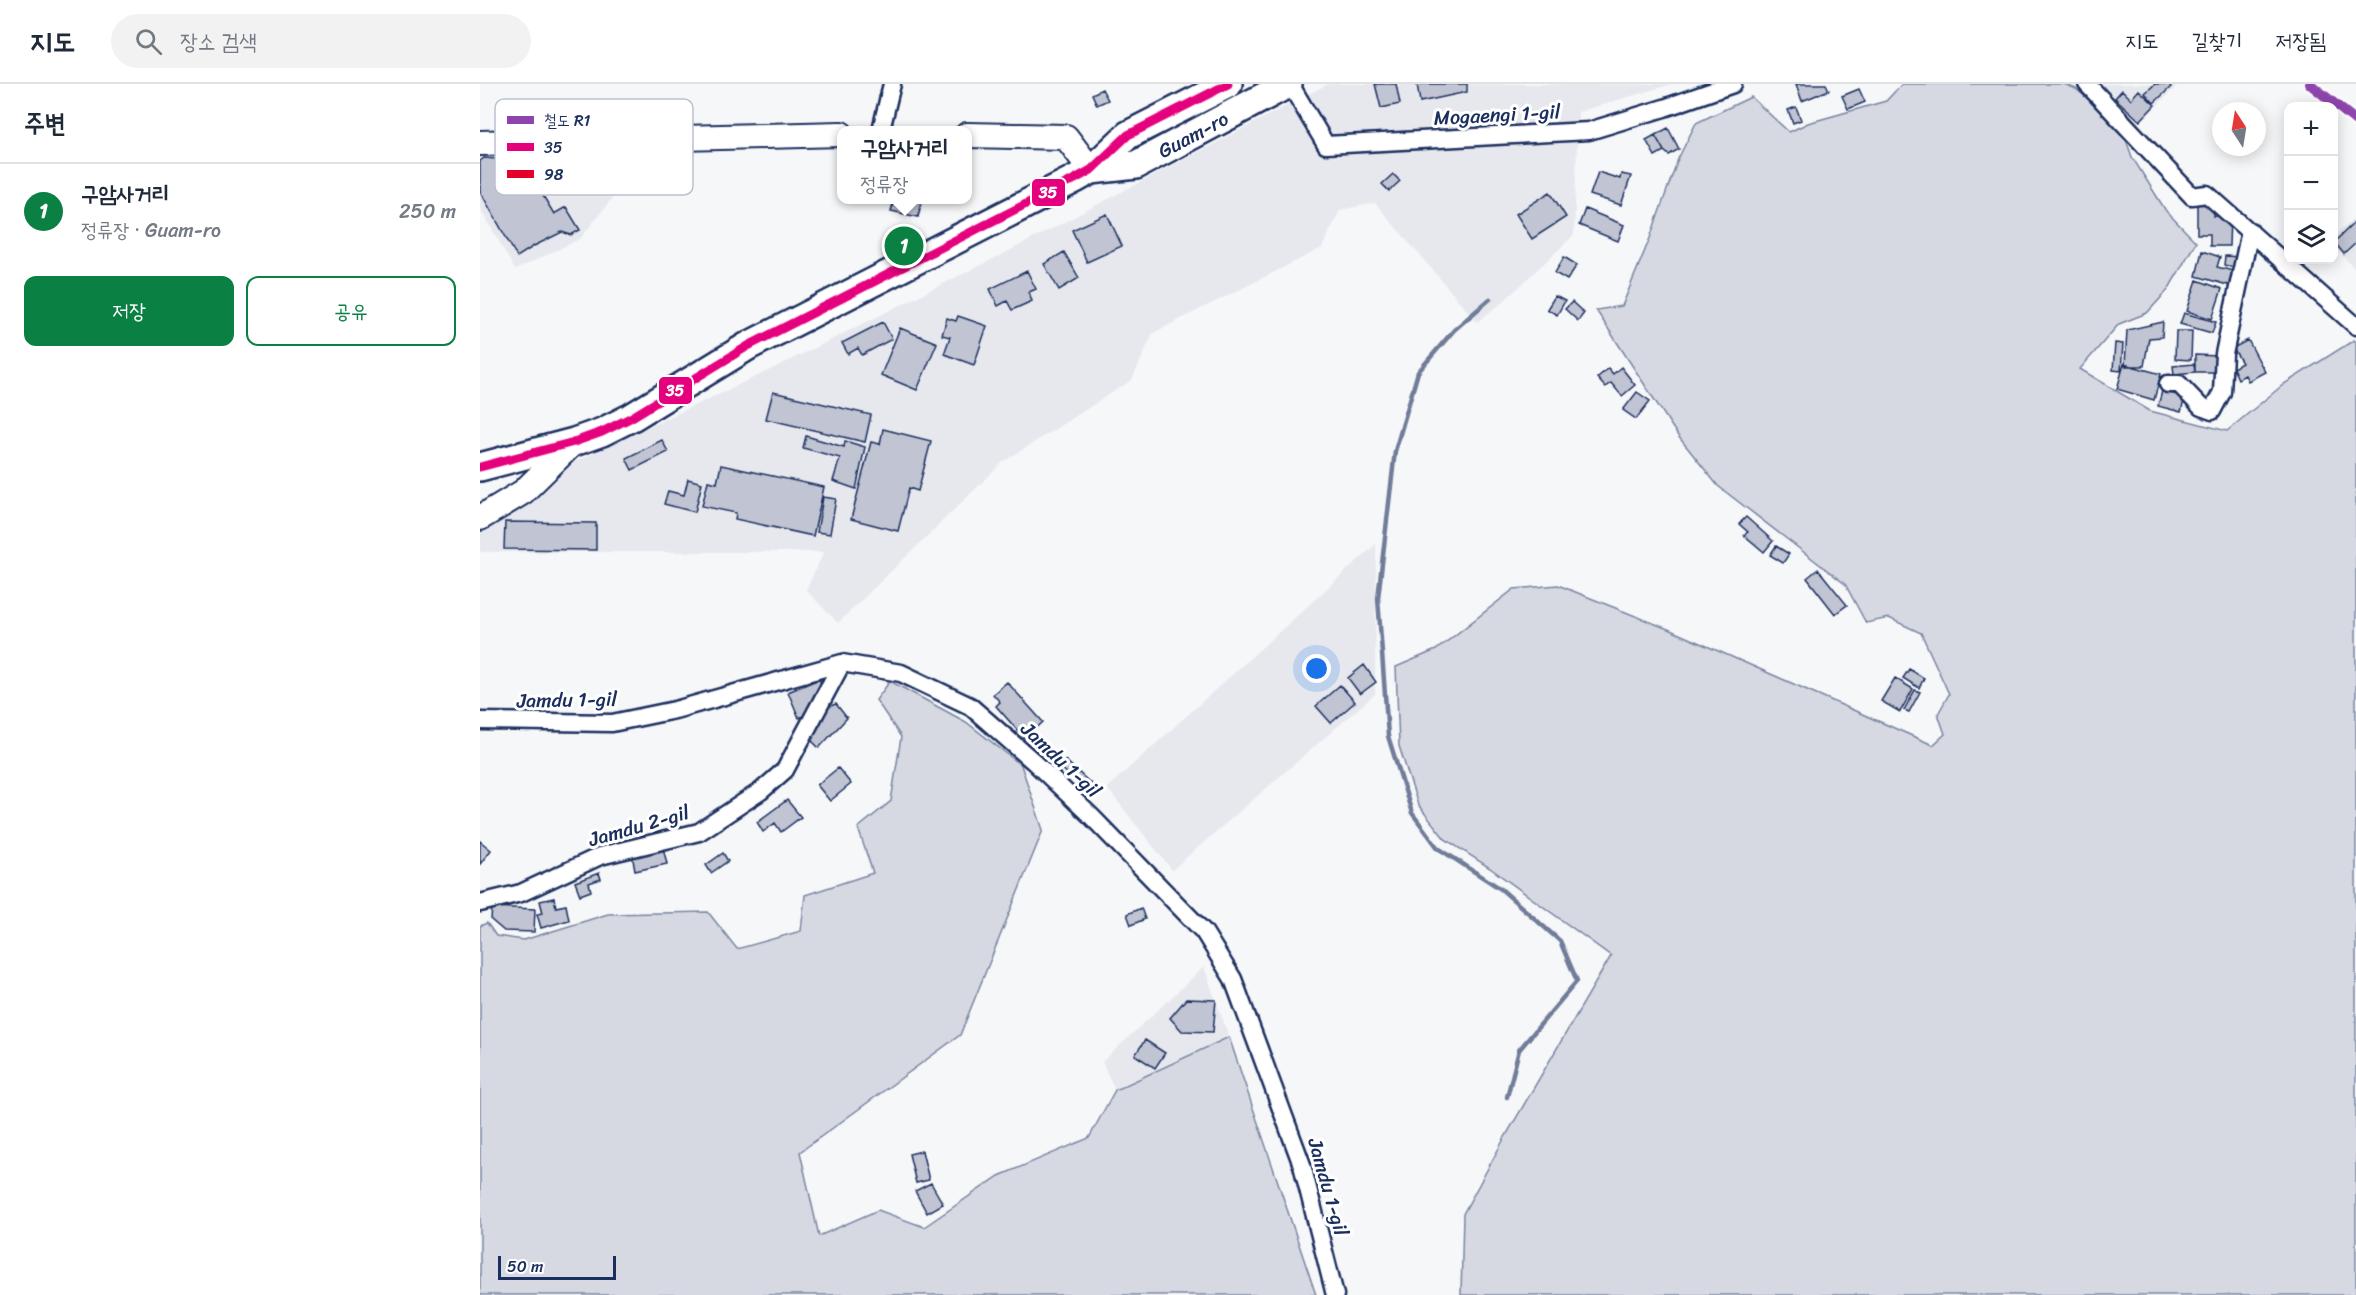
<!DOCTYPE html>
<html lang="ko">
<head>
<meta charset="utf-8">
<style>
	:root { --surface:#fff; --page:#f2f2f3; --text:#1f2937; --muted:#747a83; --line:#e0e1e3; --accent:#0b8043 }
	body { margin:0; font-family:Sriracha,"Poor Story",sans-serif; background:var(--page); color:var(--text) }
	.controls { position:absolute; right:18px; top:18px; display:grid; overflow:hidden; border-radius:12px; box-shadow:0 3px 15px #0003 }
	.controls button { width:54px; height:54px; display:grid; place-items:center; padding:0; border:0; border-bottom:2px solid var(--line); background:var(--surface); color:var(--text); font:30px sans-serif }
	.compass { position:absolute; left:1732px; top:18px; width:54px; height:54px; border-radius:50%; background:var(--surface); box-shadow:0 3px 15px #0003; rotate:348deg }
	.scale { position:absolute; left:18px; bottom:15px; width:118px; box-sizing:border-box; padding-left:6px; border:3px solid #1b2f5e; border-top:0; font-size:16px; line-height:21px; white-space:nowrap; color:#1b2f5e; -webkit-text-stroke:4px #fff; paint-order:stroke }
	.you { position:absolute; left:837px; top:585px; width:21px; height:21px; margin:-15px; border:4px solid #fff; border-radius:50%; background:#1a73e8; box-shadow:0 0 0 9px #1a73e833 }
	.badge { display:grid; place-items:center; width:39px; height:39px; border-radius:50%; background:var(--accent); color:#fff; font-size:20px; font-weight:700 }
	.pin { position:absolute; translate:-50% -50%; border:3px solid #fff; box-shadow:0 2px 6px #0006 }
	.popup { position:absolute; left:357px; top:42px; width:135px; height:78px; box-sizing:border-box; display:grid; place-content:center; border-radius:12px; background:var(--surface); filter:drop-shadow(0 2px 4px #0005); font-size:20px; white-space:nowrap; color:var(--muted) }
	.popup b { font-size:22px; color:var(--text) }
	.popup::after { content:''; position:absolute; left:50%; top:100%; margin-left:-12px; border:12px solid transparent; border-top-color:var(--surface) }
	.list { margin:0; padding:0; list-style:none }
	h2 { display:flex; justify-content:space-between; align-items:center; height:78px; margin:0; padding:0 24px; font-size:26px }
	h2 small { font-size:20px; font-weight:400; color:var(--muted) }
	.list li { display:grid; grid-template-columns:39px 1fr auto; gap:18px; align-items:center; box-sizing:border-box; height:96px; padding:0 24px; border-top:2px solid var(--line) }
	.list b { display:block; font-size:22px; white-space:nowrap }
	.list p { margin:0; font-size:20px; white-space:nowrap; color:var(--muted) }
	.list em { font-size:20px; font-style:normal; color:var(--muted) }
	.actions { display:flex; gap:12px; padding:18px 24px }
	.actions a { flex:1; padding:14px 0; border:2px solid var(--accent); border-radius:12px; text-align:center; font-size:21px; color:var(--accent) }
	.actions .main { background:var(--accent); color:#fff }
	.icon { flex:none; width:33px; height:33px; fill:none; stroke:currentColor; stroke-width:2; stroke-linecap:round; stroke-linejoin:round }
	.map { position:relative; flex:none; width:1876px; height:1211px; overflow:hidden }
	header { display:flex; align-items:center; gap:36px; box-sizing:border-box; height:84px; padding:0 30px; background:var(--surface); border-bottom:2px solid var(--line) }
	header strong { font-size:28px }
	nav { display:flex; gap:33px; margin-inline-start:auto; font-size:21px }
	.search { width:420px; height:54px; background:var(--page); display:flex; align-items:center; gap:15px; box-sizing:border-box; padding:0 21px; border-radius:33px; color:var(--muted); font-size:22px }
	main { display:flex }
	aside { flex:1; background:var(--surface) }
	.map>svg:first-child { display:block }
	.built { fill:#e6e8ee }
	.green { fill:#d6d9e2; stroke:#7884a0; stroke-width:1.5 }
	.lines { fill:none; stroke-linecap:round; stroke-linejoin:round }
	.stream { stroke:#707c99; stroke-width:4.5 }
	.building { fill:#c0c4d3; stroke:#1b2f5e; stroke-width:1.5 }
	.street-casing { stroke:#1b2f5e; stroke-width:21 }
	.secondary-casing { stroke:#1b2f5e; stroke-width:28 }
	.primary-casing { stroke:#1b2f5e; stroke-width:32 }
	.street { stroke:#fff; stroke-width:16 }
	.secondary { stroke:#fff; stroke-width:24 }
	.primary { stroke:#fff; stroke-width:27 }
	.bus-1-casing { stroke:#fff; stroke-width:14 }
	.bus-1 { stroke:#e5007d; stroke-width:9 }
	.rail-1-casing { stroke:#fff; stroke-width:15 }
	.rail-1 { stroke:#8e44ad; stroke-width:10 }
	.labels { text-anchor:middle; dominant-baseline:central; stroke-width:6; stroke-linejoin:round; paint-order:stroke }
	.street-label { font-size:20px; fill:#1b2f5e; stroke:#fff }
	.key { fill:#fff; stroke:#bbc1cf; stroke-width:1.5 }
	.key-label { font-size:16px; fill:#1b2f5e }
	.line-badge { stroke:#fff; stroke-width:2 }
	.badge-label { font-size:16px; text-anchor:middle; font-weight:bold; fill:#fff }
</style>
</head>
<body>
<header>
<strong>지도</strong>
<div class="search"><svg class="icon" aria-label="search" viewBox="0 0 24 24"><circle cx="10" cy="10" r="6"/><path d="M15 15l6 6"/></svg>장소 검색</div>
<nav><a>지도</a><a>길찾기</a><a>저장됨</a></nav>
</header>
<main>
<aside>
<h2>주변<small></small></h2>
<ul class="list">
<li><span class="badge">1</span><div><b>구암사거리</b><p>정류장 · Guam-ro</p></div><em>250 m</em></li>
</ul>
<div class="actions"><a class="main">저장</a><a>공유</a></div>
</aside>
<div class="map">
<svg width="1876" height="1211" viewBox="0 0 1876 1211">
	<rect width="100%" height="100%" fill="#f6f7f9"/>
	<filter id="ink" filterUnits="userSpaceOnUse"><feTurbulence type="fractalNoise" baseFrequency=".0167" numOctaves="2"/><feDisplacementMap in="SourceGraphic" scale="12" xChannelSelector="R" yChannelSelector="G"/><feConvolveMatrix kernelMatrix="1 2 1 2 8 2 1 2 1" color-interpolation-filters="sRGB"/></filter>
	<g filter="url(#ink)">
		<!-- built -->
		<path class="built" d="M848,0H1192L1098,28L1094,151L1023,218L997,238L895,119L860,126L842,164L673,249L652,296L523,378L358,539L326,506L344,468H0V450L47,400L286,288L527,168Z
			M1618,0H1699L1657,41Z
			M171,65L100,155L35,186L0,124V67Z
			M1876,132V186L1854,162V152Z
			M896,460L895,610L692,786L627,704Z
			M724,883L749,953L635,1006L622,978Z"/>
		<!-- green -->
		<path class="green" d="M1422,0H1584L1596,5L1642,44L1652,73L1686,127L1716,158L1688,206L1667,229L1639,240L1600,285L1670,327L1747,347L1804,300L1874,256L1876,258V1211H981L983,1130L1025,1053L1131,872L1010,784L965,755L938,721L919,662L916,583L956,566L1034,505L1078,501L1188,545L1453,661L1465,650L1458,630L1469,610L1441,549L1409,534L1386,539L1365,500L1238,402L1198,352L1116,226L1142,222L1170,154L1198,75L1216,39L1271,13L1309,48L1328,39L1406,17Z
			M410,597L486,638L541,681L563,746L480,951L320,1068L339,1152L398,1126L444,1143L519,1092L609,1054L635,1006L749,953L836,1211H0V842L7,839L16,852L44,856L128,830L228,828L257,865L321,847L325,811L393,789L378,744L411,717L421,653L396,616Z"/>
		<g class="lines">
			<!-- stream -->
			<path class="stream" d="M1010,215L974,246L938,288L915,367L898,514L908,652L932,729L958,764L1021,805L1080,857L1097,897L1039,966L1027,1013"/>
		</g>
		<!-- building -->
		<path class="building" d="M895,0H916L920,20L901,24Z
			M937,0H987V8L940,18Z
			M1316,0H1346L1349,6L1322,17Z
			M1675,0H1689L1691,3L1674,19L1665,9Z
			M622,5L628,16L617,21L612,10Z
			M1379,5L1385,18L1368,25L1362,12Z
			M1642,6L1651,15L1659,6L1675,21L1660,37L1635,14Z
			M1316,23L1321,36L1313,39L1308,26Z
			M1188,44L1199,65L1189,71L1184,67L1175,51Z
			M1175,51L1184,67L1175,72L1166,56Z
			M154,73L155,83L140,85V94L114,96L112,78Z
			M4,74L30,76L42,102L53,95L74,130L86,123L100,146L91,151L82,148L54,162L37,173L0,107V77Z
			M1118,88L1140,95L1141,90L1151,92L1141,121L1110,111Z
			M913,90L920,97L909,107L902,100Z
			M1070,108L1086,133L1052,155L1036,130Z
			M414,116H442L438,133L411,127Z
			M1717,120L1734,121V132L1750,133L1749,162H1730V150H1717Z
			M1105,125L1144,141L1138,157L1099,141Z
			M627,130L642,162L607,178L592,146Z
			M1876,137V159L1864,170L1854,158Z
			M1722,167L1740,173L1737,183L1757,188L1751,202L1716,192Z
			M584,168L599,194L579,206L564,180Z
			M1745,172L1760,173L1759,185L1744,181Z
			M1084,173L1097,181L1087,196L1075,189Z
			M547,187L556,205L549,208L552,217L532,226L527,217L518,222L510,205Z
			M1717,196L1742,205L1732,235L1707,227Z
			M1075,212L1085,217L1077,231L1067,225Z
			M1092,218L1104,229L1098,237L1085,225Z
			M1704,229L1736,238L1732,249L1700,240Z
			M478,232L507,242L494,281L464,270L470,253L462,251L467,234L476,237Z
			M403,238L412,255L382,271L378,264L368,270L362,259Z
			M1683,238L1682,253L1669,254L1664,282H1645L1647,246Z
			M420,244L457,259L437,306L401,291Z
			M1696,247H1712L1711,276L1695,275Z
			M1768,256L1785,288L1768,297L1765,291L1758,295L1753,284L1762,279L1753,264Z
			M1635,259L1643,260L1641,287L1633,286Z
			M1715,271L1738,272V288H1715Z
			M1644,280L1681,290L1674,316L1637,305Z
			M1714,280L1715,288L1694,290L1693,282Z
			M1141,283L1155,301L1142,312L1131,299L1125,303L1117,294L1128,284L1133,290Z
			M1682,307L1705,313L1701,328L1678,322Z
			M293,308L391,331L385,358L286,335Z
			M1157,308L1170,317L1156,335L1143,326Z
			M403,345L451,357L438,407L429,404L418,447L371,435L391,358L400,360Z
			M326,352L364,363L365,357L385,363L376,405L353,397L360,374L323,364Z
			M182,356L188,368L152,386L146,374Z
			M241,381L344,403L333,452L255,435L256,429L222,422L228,397L237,399Z
			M208,395L222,399L215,428L184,420L188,407L204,411Z
			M343,413L356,415L350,450L337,448Z
			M1266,433L1293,457L1284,468L1264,451L1268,448L1259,440Z
			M25,438L116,439V466L24,465Z
			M1296,462L1309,470L1303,479L1290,471Z
			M1338,485L1367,521L1355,530L1327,494Z
			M884,581L896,598L880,610L868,594Z
			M1429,585L1444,594L1439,604L1423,594Z
			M1415,594L1433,605L1420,628L1401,617Z
			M339,595L344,606L332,628L319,634L308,608Z
			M527,598L563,638L545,655L516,622L520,618L513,610Z
			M860,601L875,618L851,639L836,622Z
			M1435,606L1440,608L1429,628L1424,626Z
			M356,620L367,634L339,664L329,654L345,624Z
			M585,676L618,706L612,712L580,683Z
			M358,684L371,700L350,717L337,701Z
			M307,716L321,733L301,748L295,739L283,748L277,738Z
			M0,757L11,766L0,780Z
			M183,763L187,780L155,787L152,770Z
			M243,769L248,777L231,789L226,781Z
			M119,789L121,795L109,799L111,807L100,811L95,798Z
			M74,814L76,823L86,821L89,836L61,844L57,830L63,829L60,817Z
			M12,823L55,825L54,848L24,847L11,836Z
			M661,824L665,835L651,841L647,830Z
			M706,915L736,916L733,948L702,947L690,934Z
			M665,956L685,969L675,984L655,971Z
			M442,1067L449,1096L436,1099L429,1070Z
			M451,1099L463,1120L447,1129L435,1107Z"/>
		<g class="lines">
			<defs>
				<path id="street" d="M810,0L846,61L1109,47L1184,24L1253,0
					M1607,0L1712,112L1727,110L1876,242
					M401,46L412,0
					M1688,300H1699L1721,323L1732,327L1742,308L1744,270L1770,147
					M0,637L132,639L195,626L362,579L421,589L490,622L553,677L612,733L724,848L753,895L822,1081L855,1211
					M0,819L41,809L120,772L219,748L281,707L305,686L362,579"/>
				<path id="secondary" d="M487,51L586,53L611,86
					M0,59L361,50
					M0,434L43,408L94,358"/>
				<g id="primary">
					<path id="s1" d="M611,86L656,81L808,0"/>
					<path d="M0,383L94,358L122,348L152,333L268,262L595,95L611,86L648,51L748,0"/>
				</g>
			</defs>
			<!-- street casing -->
			<use href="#street" class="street-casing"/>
			<!-- secondary casing -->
			<use href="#secondary" class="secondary-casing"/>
			<!-- primary casing -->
			<use href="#primary" class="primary-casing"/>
			<!-- street -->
			<use href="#street" class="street"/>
			<!-- secondary -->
			<use href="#secondary" class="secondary"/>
			<!-- primary -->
			<use href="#primary" class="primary"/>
			<defs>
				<path id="bus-1" d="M0,383L94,358L122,348L152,333L268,262L595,95L611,86L648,51L748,0"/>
			</defs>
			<!-- bus-1 casing -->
			<use href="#bus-1" class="bus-1-casing"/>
			<!-- bus-1 -->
			<use href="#bus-1" class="bus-1"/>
			<defs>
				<path id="rail-1" d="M1830,0L1876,37"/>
			</defs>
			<!-- rail-1 casing -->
			<use href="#rail-1" class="rail-1-casing"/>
			<!-- rail-1 -->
			<use href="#rail-1" class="rail-1"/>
		</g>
	</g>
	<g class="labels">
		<!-- street labels -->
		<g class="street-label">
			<text transform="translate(1017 31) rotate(-3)">Mogaengi 1-gil</text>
			<text stroke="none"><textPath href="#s1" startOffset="110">Guam-ro</textPath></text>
			<text transform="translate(87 616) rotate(-1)">Jamdu 1-gil</text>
			<text transform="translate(581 676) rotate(43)">Jamdu 1-gil</text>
			<text transform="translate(159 742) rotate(-16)">Jamdu 2-gil</text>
			<text transform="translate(848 1103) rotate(74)">Jamdu 1-gil</text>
		</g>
	</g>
	<!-- legend -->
	<rect x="15" y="15" width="198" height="96" rx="9" class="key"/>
	<rect x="27" y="32" width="27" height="8" fill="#8e44ad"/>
	<rect x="27" y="59" width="27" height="8" fill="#e5007d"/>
	<rect x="27" y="86" width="27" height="8" fill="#e4002b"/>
	<g class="key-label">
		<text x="64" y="42">철도 R1</text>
		<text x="64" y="69">35</text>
		<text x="64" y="96">98</text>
	</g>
	<g class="line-badge">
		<rect x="551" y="94" width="35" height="29" rx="6" fill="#e5007d"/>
		<rect x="178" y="292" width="35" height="29" rx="6" fill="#e5007d"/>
	</g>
	<g class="badge-label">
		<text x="568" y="114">35</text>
		<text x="195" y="312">35</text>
	</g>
</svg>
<div class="controls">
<button>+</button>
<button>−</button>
<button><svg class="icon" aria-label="layers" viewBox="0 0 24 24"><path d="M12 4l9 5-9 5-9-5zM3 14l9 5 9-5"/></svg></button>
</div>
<svg class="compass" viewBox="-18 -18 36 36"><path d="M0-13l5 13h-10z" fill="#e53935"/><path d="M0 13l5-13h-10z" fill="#747a83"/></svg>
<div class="scale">50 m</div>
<div class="you"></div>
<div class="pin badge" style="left:424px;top:162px">1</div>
<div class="popup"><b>구암사거리</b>정류장</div>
</div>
</main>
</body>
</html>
